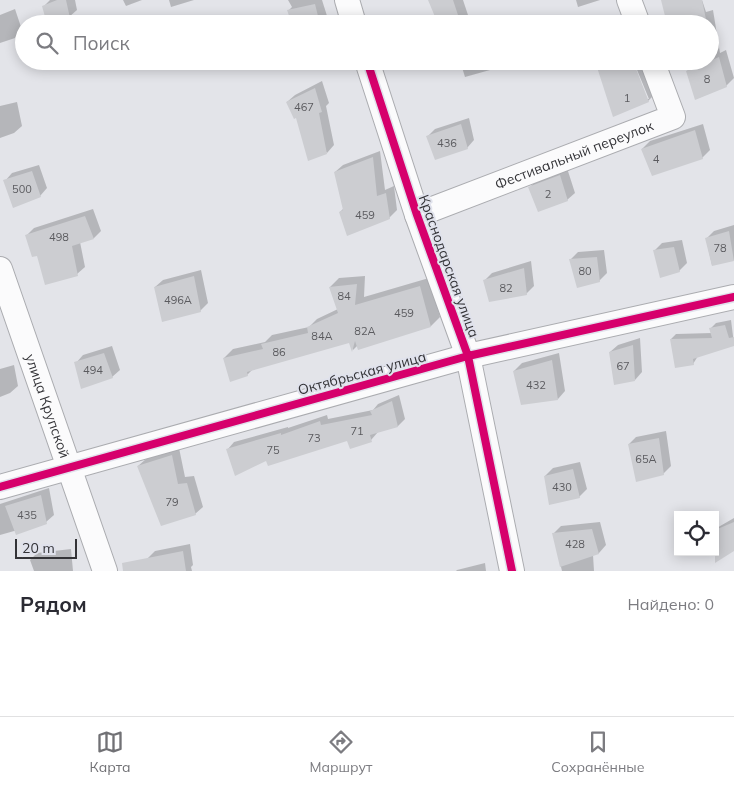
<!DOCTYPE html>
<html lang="ru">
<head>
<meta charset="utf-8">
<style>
	:root { --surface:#fff; --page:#f2f2f3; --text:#2b2b33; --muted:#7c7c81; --line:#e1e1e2; --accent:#717175 }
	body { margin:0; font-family:Mulish,sans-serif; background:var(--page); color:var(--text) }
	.controls { position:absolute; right:15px; bottom:15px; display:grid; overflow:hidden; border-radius:0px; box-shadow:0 2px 12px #0003 }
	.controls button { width:45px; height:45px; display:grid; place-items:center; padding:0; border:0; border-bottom:1px solid var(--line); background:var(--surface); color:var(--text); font:25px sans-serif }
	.scale { position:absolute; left:15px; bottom:12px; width:62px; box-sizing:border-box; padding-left:5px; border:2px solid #333337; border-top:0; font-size:14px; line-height:18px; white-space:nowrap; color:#333337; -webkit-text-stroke:4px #e0e2ec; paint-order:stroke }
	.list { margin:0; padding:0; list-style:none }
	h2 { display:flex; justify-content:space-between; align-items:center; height:65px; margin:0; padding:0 20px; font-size:21px }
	h2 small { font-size:16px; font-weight:400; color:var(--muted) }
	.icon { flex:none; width:28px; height:28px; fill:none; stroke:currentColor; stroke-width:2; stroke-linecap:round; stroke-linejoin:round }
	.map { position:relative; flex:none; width:734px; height:571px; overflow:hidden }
	.search { position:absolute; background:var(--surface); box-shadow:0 2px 12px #0003; left:15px; right:15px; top:15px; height:55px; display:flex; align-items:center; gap:12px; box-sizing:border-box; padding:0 18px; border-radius:28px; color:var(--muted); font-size:19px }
	.sheet { height:145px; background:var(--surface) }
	nav { display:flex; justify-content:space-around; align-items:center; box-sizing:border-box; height:70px; border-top:1px solid var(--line); background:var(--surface); font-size:14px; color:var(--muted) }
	nav a { display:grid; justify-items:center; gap:2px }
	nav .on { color:var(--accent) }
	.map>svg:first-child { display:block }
	.shadow { fill:#0003; fill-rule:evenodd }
	.building { fill:#cccdd1 }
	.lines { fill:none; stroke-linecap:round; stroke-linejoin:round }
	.minor-casing { stroke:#abacb0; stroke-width:26 }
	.minor { stroke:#fbfbfc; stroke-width:24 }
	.cycleway-casing { stroke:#e0e2ec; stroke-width:11 }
	.cycleway { stroke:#d6006c; stroke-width:8 }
	.labels { text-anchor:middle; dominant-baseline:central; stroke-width:4; stroke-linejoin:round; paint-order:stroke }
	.number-label { font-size:11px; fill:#5b5b5f }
	.street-label { font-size:14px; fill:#333337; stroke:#e0e2ec }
</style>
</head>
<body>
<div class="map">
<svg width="734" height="571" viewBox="0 0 734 571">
	<rect width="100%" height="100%" fill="#e3e4e9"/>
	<!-- shadow -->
	<path class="shadow" d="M50,0H75L77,10L69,17L44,6Z
		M123,0H142L126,6Z
		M169,0H194L171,7Z
		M288,0H322L328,19L323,24H293L288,11L292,7Z
		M430,0H463L471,24H429L438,20Z
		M576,0H600L578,7Z
		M663,0H702L706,12L713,10L720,53L726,50L734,78L726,86L696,99L685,61H710V24H669Z
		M15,9L22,30L15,38L0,43V15Z
		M460,61H498V62L490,70L465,77Z
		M596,61H647L655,94L648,101ZM633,65H635L649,99H646Z
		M322,81L329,103L326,106L334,145L327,153L287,102L295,95Z
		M17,102L22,126L14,133L0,138V106Z
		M469,118L474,140L467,148L427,137L435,129Z
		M703,124L710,150L702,158L642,149L650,141Z
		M380,151L385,190L394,186L397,210L389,218L340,212L344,208L335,172L343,165Z
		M39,165L47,188L40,196L5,181L12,173Z
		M567,168L575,193L567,200L530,187L537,180Z
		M93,209L101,231L94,238L80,242L85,267L77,274L38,254L26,236L34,228Z
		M734,225V260L712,265L706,239L714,231Z
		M682,240L687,263L679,271L655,250L662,243Z
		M604,250L607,273L599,281L570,260L578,252Z
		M531,261L534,286L526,294L484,281L492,273Z
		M201,270L208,303L200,311L155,287L163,280Z
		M365,276L364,297L429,278L440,317L431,326L357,346L353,350L350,341L253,369L247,375L224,358L233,349L265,342L272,335L309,327L317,319L338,309L330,287L339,278Z
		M731,320L734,344L698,356L693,364L671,339L676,334L712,333L711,328L716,323Z
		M640,338L642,372L635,380L610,352L618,345Z
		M112,346L120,370L112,377L76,363L83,355Z
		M559,353L565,391L558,399L514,371L522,363Z
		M14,365L18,386L10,393L0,397V369Z
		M399,395L405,419L398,426L378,432L371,440L348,439L269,464L267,459L228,449L234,442L288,427V428L327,415L328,419L373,410L378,404Z
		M666,431L671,466L663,474L629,444L636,437Z
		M179,448L185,477L194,476L203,507L195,514L138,466L146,459Z
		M580,462L587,489L579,497L545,476L553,468Z
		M49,488L54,515L46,522L0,535V504Z
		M734,518V550L715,545V529Z
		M600,522L606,545L599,553L593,555L594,571H562L553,534L561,526Z
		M190,544L193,565L191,567L192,571H150L147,559L155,551Z
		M71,549L73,571H34L30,560L37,553Z
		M485,563L486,571H456L457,570Z"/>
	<!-- building -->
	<path class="building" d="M57,0H66L70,18L55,24H47L42,6Z
		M428,0H453L461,24H438Z
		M661,0H702L707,24H667Z
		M315,4L320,24H292L287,10Z
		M719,57L727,87L695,100L686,71Z
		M595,61H633L649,102L613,117Z
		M315,88L322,112L319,113L327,154L308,161L296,118L294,119L286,102Z
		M461,124L468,149L435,160L426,136Z
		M695,130L703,159L652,176L641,149Z
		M373,157L377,196L386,193L390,219L347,236L339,212L343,210L334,172Z
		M32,171L41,197L13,208L3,180Z
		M560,175L568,201L538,212L528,187Z
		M85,216L94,239L72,246L78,276L45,285L37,256L32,257L25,235Z
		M729,231L734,261L712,266L705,238Z
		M674,247L680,272L660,278L653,250Z
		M597,257L600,282L577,288L569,259Z
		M524,268L527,295L489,302L483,280Z
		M194,276L201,312L162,322L154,287Z
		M357,284L355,305L420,286L431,327L358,350L355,341L352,352L349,343L247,372L248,376L230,382L223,358L263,349L261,344L308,333L307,327L338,313L329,287Z
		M725,325L729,338L734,337V346L693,359L694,365L675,368L670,339L712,338L709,328Z
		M633,345L635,381L614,385L609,352Z
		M104,353L113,378L81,389L74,362Z
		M552,360L558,400L521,405L513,371Z
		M392,401L398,427L370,435L372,442L350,449L347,441L268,466L266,461L235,476L226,449L281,433V435L320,421L321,425L372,415L370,411Z
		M659,438L664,475L636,482L628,444Z
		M172,455L178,484L187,483L196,515L161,526L137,466Z
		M573,469L580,498L549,505L544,476Z
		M41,495L47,524L16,535L5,506Z
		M734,522V551L715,563V530Z
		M592,529L599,554L560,567L552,533Z
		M183,551L186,571H123L122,563Z"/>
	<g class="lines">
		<defs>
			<g id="minor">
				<path d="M347,0L354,24"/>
				<path d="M629,0L638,24"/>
				<path d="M367,61L417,215L468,356L512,571"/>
				<path id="s1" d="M417,215L673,117L652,61"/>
				<path id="s2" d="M0,269L105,571"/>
				<path d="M0,487L468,356L734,297"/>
			</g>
		</defs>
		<!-- minor casing -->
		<use href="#minor" class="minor-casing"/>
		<!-- minor -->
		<use href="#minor" class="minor"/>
		<defs>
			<path id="cycleway" d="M367,61L417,215L468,356L512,571
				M0,487L468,356L734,297"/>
		</defs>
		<!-- cycleway casing -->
		<use href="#cycleway" class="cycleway-casing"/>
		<!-- cycleway -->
		<use href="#cycleway" class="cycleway"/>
	</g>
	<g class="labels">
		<!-- number labels -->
		<g class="number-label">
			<text x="707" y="79">8</text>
			<text x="627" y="98">1</text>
			<text x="304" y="107">467</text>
			<text x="447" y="143">436</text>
			<text x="656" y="159">4</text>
			<text x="22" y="189">500</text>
			<text x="548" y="194">2</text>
			<text x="365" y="215">459</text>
			<text x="59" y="237">498</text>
			<text x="720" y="248">78</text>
			<text x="585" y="271">80</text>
			<text x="506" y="288">82</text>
			<text x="344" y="296">84</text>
			<text x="178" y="300">496А</text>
			<text x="404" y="313">459</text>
			<text x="365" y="331">82А</text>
			<text x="322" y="336">84А</text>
			<text x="279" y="352">86</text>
			<text x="623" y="366">67</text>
			<text x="93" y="370">494</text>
			<text x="536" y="385">432</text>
			<text x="357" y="431">71</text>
			<text x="314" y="438">73</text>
			<text x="273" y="450">75</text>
			<text x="646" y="459">65А</text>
			<text x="562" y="487">430</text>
			<text x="172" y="502">79</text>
			<text x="27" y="515">435</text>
			<text x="575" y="544">428</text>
		</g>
		<!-- street labels -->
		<g class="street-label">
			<text stroke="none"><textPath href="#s1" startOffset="168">Фестивальный переулок</textPath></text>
			<text transform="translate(449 266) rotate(70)">Краснодарская улица</text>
			<text transform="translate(362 373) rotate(-15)">Октябрьская улица</text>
			<text stroke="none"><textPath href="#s2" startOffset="145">улица Крупской</textPath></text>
		</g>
	</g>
</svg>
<div class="controls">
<button><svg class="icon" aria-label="locate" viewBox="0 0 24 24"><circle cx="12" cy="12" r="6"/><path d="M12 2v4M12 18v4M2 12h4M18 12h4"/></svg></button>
</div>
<div class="scale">20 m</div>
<div class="search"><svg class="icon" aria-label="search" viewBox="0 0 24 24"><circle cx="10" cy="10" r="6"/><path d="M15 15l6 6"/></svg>Поиск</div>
</div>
<section class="sheet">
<h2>Рядом<small>Найдено: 0</small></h2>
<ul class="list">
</ul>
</section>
<nav>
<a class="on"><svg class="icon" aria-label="map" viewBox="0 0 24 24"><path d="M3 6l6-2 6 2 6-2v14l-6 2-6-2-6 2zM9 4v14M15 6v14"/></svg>Карта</a>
<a><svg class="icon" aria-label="directions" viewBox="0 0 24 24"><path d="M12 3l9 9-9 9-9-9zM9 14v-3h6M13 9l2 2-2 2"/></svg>Маршрут</a>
<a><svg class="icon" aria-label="saved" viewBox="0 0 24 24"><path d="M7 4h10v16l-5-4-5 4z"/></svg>Сохранённые</a>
</nav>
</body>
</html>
